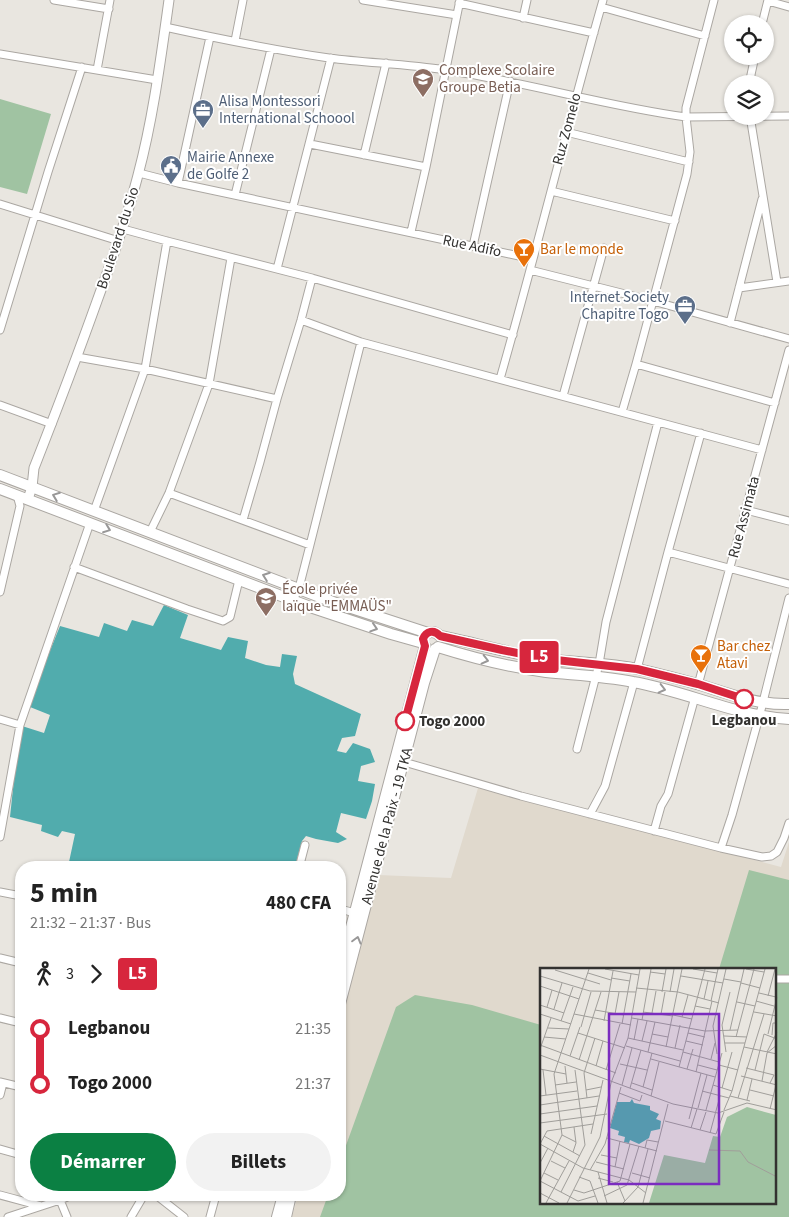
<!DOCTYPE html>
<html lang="fr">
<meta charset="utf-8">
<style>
:root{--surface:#fff;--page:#f2f2f2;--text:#222;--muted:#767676;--accent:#0b8043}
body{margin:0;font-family:"Source Sans 3",sans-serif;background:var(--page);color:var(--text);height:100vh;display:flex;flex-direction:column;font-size:19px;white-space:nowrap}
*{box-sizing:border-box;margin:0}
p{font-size:16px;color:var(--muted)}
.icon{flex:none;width:28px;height:28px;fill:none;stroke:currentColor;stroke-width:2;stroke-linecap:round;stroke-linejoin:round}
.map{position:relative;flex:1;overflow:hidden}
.sheet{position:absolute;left:15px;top:861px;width:331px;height:340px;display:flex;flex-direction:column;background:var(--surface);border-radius:20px;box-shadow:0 1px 4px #0004}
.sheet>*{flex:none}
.badge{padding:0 10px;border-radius:4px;font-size:18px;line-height:32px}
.fabs{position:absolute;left:724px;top:15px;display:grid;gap:10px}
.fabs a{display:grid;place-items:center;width:50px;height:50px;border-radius:50%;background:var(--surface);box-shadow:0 1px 4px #0004;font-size:25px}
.map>.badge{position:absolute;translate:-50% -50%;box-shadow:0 0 0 2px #fff}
.legs{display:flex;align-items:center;gap:8px;height:55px;padding:0 15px;font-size:16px}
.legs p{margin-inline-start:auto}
.overview{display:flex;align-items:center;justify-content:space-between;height:85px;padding:0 15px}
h1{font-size:28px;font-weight:700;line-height:38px}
.button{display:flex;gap:10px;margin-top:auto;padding:10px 15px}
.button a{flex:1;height:58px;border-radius:30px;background:var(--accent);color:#fff;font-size:20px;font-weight:700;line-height:58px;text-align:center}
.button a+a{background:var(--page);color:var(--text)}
ul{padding:0 15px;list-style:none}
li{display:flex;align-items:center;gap:18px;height:55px;font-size:19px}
li i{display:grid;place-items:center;width:8px;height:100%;margin:0 6px;background:currentColor}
li i::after{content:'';width:12px;height:12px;margin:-6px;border:4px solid;border-radius:50%;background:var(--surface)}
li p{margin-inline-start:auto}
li:first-child i{background:linear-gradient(#0000 50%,currentColor 0)}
li:last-child i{background:linear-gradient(currentColor 50%,#0000 0)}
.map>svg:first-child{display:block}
</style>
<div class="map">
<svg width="789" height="1217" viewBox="0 0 789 1217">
<rect width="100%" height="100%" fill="#e9e6e0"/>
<!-- built -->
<path fill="#e0d9cd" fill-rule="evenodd" d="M478,788l303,79 8,-25v375h-497l6,-22h42v-175l38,-145 73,3zM542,970h233v233h-233z"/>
<!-- green -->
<path fill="#a0c3a2" d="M0,99l51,15 -24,80 -27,-7z
M749,870l40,10v337h-469l8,-22h12v-33l56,-155 19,-12 57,10 69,20 1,178h233v-233l-56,-1z"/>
<!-- water -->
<path fill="#51acad" d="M164,605l24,10 -8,23 41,12 7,-13 20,4 -3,17 21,7 14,2 2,-13 15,2 -4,18 2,10 66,30 -6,22 -13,2 -5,13 9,2 7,-10 17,6 5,13 -14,4 -3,15 17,3 -3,17 -6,18 -25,-6 -5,19 11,7 -9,4 -22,-4 -10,-3 -4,5 -7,26h-211l-15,-5 6,-28 -13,-3 -4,6 -17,-6 1,-6 -32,-8 4,-38 8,-53 22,7 6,-18 -20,-8 17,-49 13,-32 39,11 5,-14 23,8 5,-11 21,6z"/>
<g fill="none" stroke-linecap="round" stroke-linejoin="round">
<!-- minor casing -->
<g stroke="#aba7a2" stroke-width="9">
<path id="minor" d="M54,0l55,9
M363,0l94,15
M768,1l21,6
M459,3l135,30
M601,7l104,29
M523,18l4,-18
M762,24l6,-24
M165,27c55,12 109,23 164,31 38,5 78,6 116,12 81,12 160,36 241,47l103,-1
M235,41l8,-41
M0,54l157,26
M97,70l13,-70
M749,84l6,-28
M750,116l27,166
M566,132l123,30
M310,144l116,23
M364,155l22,-92
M139,173l39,10 355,76
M178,183l32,-146
M551,191l124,30
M235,195l36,-146
M0,204l119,37
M123,229l44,12 145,37 201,57
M411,232l15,-65 34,-167
M473,246l37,-165
M277,269l54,-211
M530,270l123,31 136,38
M739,288l50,-7
M301,320l60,22 401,108
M730,323l32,-124
M0,330l48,-158 34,-105
M77,357l68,12 132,30
M636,364l139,39
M500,379c36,-126 67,-253 103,-379
M563,396l41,-148
M0,405l52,19
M622,412l14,-48 51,-190 3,-22 -4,-35v-9l28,-108
M169,493l141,52
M746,510l43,11
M94,511l51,-142 22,-128
M243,520l17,-58 17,-63 24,-79 11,-42
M150,532l19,-39 40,-109 22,-126
M668,552l121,32
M74,567l113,42 36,12 7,-4 9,-37
M0,592l20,-86 -3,-11
M293,600l6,-12 11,-43 51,-203
M637,669l31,-117 33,-119
M698,685l91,-335
M0,719l20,6
M577,749l22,-85 7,-42 52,-200
M404,762l117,34 200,52 41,9 9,-1 6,-4 7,-14 5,-15
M590,814l15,-28 29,-104
M654,831l7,-25 7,-12 27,-97
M0,837l20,-112 70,-202
M721,848l11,-33 29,-105 28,-112
M299,868l6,-23
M0,892l21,4
M340,909l15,4
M0,958l21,5
M775,979h14
M0,1018l21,5
M0,1082l21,5
M0,1095l3,-12
M0,1149l21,6
M0,1195l41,11
M156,1195l28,22
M60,1200l7,17
M8,1217l52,-17 12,-5
M131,1217l13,-22
M210,1217l6,-22"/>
</g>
<!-- tertiary casing -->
<g stroke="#aba7a2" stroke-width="11">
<path id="tertiary" d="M28,499l4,-12 2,-19c22,-56 43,-111 63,-167 15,-41 30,-83 41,-126 15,-56 23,-118 31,-175"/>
</g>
<!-- secondary casing -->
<g stroke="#aba7a2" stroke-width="12">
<path id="secondary" d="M0,475l333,127 95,31c4,-2 8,-1 12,3 36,7 71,18 107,23 30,4 61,4 91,10 22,5 45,11 66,17 28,9 55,19 85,18
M0,489l313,119 78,26 32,9
M438,647c35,11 71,20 108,25 29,3 58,4 87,10 53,9 102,34 156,37
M340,969l85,-323
M340,1004l84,-321 11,-34
M277,1217l6,-22
M286,1217l5,-22"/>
</g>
<!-- minor -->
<use href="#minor" stroke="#fff" stroke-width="7"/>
<!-- tertiary -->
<use href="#tertiary" stroke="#fff" stroke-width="9"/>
<!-- secondary -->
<use href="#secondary" stroke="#fff" stroke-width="10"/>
</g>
<!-- one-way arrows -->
<defs><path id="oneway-chevron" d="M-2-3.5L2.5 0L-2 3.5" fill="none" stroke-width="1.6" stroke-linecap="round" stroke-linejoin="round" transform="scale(1.25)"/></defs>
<g stroke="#999898">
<use href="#oneway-chevron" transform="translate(56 496) rotate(-159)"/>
<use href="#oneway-chevron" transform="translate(107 529) rotate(21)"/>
<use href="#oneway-chevron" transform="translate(266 576) rotate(-160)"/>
<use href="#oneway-chevron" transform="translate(374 628) rotate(18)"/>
<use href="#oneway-chevron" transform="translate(485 660) rotate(14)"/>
<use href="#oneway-chevron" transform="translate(662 689) rotate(14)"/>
<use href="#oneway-chevron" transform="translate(357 940) rotate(-75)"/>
</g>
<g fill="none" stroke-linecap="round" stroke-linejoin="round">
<!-- line-1 casing -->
<g stroke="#fff" stroke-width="11">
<path id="line-1" d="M405,721l20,-75 -2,-7c3,-8 11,-10 17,-3l62,14 45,9 90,10 61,15 46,15"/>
</g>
<!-- line-1 -->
<use href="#line-1" stroke="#d7263d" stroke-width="8"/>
</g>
<!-- icons -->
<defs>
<g id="school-pin" transform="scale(1.125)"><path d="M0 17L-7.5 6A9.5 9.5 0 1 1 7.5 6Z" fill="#8d6e63" stroke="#fff"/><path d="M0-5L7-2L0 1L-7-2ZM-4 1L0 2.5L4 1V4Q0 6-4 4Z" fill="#fff"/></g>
<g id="office-pin" transform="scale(1.125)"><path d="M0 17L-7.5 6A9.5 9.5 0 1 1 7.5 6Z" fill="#5c6f8a" stroke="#fff"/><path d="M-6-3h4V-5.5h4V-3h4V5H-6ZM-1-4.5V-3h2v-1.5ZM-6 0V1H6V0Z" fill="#fff"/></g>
<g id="civic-pin" transform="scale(1.125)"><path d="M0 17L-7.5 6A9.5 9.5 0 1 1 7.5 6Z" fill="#5c6f8a" stroke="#fff"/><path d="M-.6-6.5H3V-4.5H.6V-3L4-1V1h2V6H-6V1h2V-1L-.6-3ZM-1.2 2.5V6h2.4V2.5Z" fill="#fff"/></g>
<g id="bar-pin" transform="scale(1.125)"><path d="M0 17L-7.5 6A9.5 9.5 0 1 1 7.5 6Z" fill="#e8710a" stroke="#fff"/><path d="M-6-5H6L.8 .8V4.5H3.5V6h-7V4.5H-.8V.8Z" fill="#fff"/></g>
</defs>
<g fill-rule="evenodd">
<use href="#school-pin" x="423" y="79"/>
<use href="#office-pin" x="203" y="110"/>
<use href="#civic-pin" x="171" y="166"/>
<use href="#bar-pin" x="524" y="249"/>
<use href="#office-pin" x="685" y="306"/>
<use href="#school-pin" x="266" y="598"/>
<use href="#bar-pin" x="701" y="655"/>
</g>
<!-- markers -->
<g fill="#fff" stroke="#d7263d" stroke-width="2.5">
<circle cx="744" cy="699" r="9"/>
<circle cx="405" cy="721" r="9"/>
</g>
<g text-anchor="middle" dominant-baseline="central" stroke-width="4" stroke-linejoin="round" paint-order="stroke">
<!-- education labels -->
<g font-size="15" fill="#785e54" stroke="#fff" text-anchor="start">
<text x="439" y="70">Complexe Scolaire<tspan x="439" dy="17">Groupe Betia</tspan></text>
<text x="282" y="589">École privée<tspan x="282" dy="17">laïque "EMMAÜS"</tspan></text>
</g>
<!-- service labels -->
<g font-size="15" fill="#4e5e75" stroke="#fff" text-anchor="start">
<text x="219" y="101">Alisa Montessori<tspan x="219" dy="17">International Schoool</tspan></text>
<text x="187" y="157">Mairie Annexe<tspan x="187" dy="17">de Golfe 2</tspan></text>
<text x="669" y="297" text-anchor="end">Internet Society<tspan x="669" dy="17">Chapitre Togo</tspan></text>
</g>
<!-- street labels -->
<g font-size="15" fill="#333230" stroke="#fff">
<text transform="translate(567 129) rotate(-75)">Ruz Zomelo</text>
<text transform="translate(118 238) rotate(-72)">Boulevard du Sio</text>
<text transform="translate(472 246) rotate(12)">Rue Adifo</text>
<text transform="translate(744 517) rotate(-75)">Rue Assimata</text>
<text transform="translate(387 826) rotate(-75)">Avenue de la Paix - 19 TKA</text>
</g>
<!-- food labels -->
<g font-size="15" fill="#c56008" stroke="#fff" text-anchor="start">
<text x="540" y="249">Bar le monde</text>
<text x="717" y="646">Bar chez<tspan x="717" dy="17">Atavi</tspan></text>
</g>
<!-- stop labels -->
<g font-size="15" font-weight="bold" fill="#333230" stroke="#fff">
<text x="744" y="720">Legbanou</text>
<text x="419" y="721" text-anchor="start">Togo 2000</text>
</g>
</g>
<!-- overview -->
<g transform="translate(540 968)">
<rect width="236" height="236" fill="#e9e6e0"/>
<path d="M207,139l29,8v88h-127l15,-48 41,8 8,-27 7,1 7,-20z" fill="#a0c3a2"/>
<path d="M92,131l2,4 16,3v4l9,4 -3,5 5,2 -1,8 -9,2 -2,7 -10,6 -9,-4 -1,3 -5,-1 1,-5 -7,-2 1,-4 -9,-3 7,-26h13z" fill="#51acad"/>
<path fill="none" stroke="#a09e9a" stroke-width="1" d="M49,1l-35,105 8,61 -22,46 38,20 17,-5M65,1l34,6M153,1l24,4M206,1l18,3M15,2l45,14M110,4l15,2M48,5l23,7M0,8l50,15 46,1M141,8l42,7M71,10l19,3M184,11l17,3M201,15l19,5M0,18l39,13M96,20l42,4 41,11M122,24l4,-23M130,24l4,-23M219,25l17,4M228,28l7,-27M164,31l4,-18M171,33l7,-32M216,33l18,5M197,34l18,4M0,37l24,8M155,38l15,3M7,39l5,-17M14,41l8,-26M55,42l29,5M103,44l30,4M214,44l23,4M112,45l4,-22M0,46l31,10M34,46l57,11M75,46l4,-22M121,46l4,-22M133,47l19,4M142,49l6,-22M92,50l73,13 33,-1M102,52l9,-51M21,53l12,-34M64,53l9,-50M82,56l9,-50M41,59l10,-35M8,60l21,1M190,62l14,-61M38,65l47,15M148,65l17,4M112,66l16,3M228,66l9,-37M232,67l1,-12h4M184,68l23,1M4,69l22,2M196,69l18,-68M88,70l55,12M94,72l4,-21M102,73l5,-20M146,73l17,4M185,75h20M0,77l76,28M86,78l54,15M126,79l16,-78M204,79l33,7M135,80l5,-23M0,81l11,-31M108,84l7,-30M143,84l36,10M186,84l-4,-27 8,-33M227,84l10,-20M177,86l-4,-28 13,-57M0,87l133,49 45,9 29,-10 30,7M30,88l10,-29M111,91l64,18M171,91l4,-16M39,92l22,-68M80,96l27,6M158,97l19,5M179,97l19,5M25,98l2,17M56,98l7,-25M139,99l26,-98M206,100l28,7 -4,8M0,101l26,5M147,101l6,-20M3,102l3,25M66,102l14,-46M215,102l9,-36 13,5M156,104l16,-71M201,108l36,9M222,113l5,-28 10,-8M92,115l20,7M15,117l21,-3M82,117l10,-37M173,117l19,6M103,119l9,-34M90,120l11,-38M182,120l10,-36M46,122l15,-3M210,122l24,6M162,123l27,7M79,125l21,8 2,-6M0,128l37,-5M111,128l8,-34M190,128l20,5M47,130l-3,-25 11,-35M198,130l26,-84M207,132l5,-21M0,137l59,-9M158,140l9,-33M230,141l6,-24M166,142l16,-57M184,142l8,-19 33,-122M0,146l57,-8M149,151l12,-46M125,153l51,13 8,-22M0,155l67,-9M151,160l6,-19M160,162l6,-18M170,165l10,-37M51,166l12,-54M22,167l14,7M4,168l36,20M67,170l50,13M0,176l43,24 46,12 17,13M0,176l7,-13 46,-7M105,180l2,-8 11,2M169,182l31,1 8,11 29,15M33,184l3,-9 -2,-16M61,187l16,3M11,193l14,7M56,194l28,7M0,195l8,-15M75,199l5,-26M50,202l15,-26 16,-57M58,204l9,31M4,205l14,7M92,205l18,5M39,209l11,4 8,22M58,210l15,4M77,214l8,19M34,222l10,3 36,-12 10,-37M21,224l24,-47 -10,-75M0,225l19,10M64,228l23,-11 12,-39M6,235l23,-42M27,235l33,-66 11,-54 17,-45 12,-69M83,235l15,-16 10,-38M103,235l25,-99"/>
<path fill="#7b2cbf" fill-opacity="0.15" stroke="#7b2cbf" stroke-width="2.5" d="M69,46h110v170h-110z"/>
<rect width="236" height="236" fill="none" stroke="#333230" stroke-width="2.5"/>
</g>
</svg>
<div class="fabs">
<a><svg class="icon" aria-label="locate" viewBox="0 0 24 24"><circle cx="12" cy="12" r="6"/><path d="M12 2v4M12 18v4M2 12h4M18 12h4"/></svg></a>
<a><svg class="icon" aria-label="layers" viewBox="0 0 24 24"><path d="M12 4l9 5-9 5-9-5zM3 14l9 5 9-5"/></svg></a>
</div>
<b class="badge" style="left:539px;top:657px;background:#d7263d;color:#fff">L5</b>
<section class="sheet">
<div class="overview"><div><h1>5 min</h1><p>21:32 – 21:37 · Bus</p></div><b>480 CFA</b></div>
<div class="legs"><svg class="icon" aria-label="walk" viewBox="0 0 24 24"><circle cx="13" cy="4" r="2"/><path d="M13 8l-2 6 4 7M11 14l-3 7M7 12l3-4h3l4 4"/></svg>3<svg class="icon" aria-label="forward" viewBox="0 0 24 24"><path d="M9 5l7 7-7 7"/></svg><b class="badge" style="background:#d7263d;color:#fff">L5</b></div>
<ul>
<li><i style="color:#d7263d"></i><b>Legbanou</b><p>21:35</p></li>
<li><i style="color:#d7263d"></i><b>Togo 2000</b><p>21:37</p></li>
</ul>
<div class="button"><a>Démarrer</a><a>Billets</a></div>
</section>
</div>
